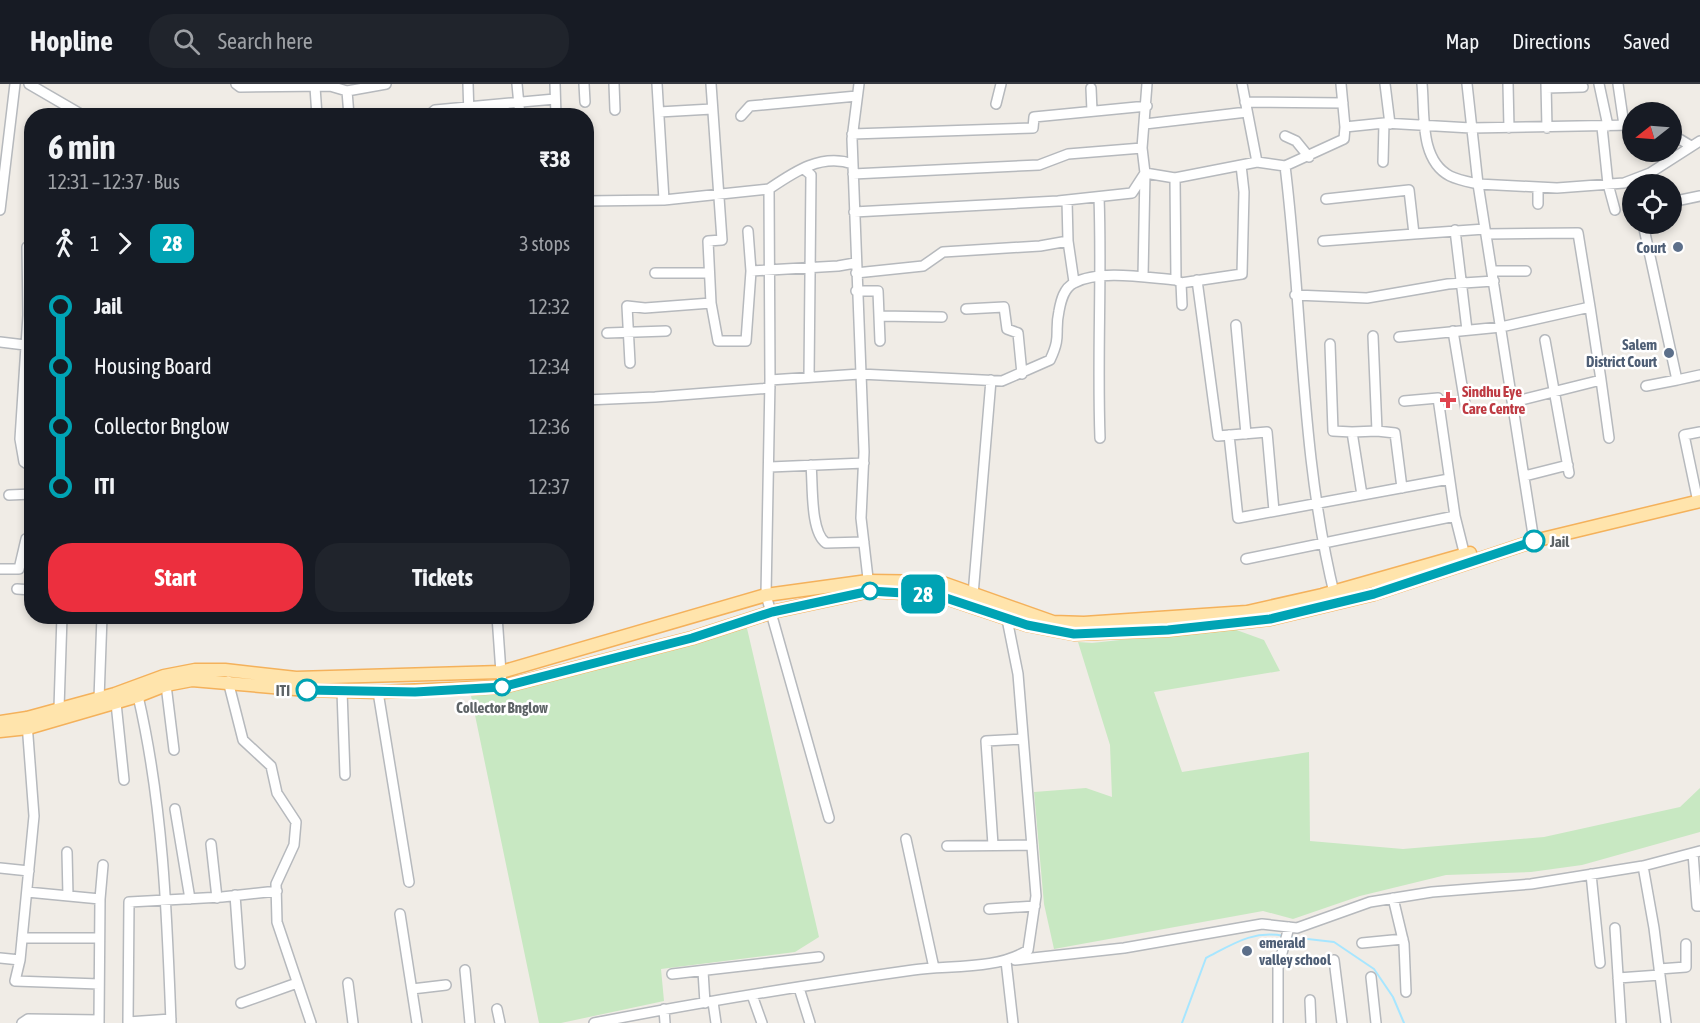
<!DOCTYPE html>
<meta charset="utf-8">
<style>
:root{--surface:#171b24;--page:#20242c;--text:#f1f3f6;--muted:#9ea1a6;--line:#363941;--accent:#ec2f3e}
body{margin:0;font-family:"Asap Condensed",sans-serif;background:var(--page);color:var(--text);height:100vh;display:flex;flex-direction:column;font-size:22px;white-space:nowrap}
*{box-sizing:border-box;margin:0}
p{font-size:20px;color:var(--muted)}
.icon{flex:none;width:33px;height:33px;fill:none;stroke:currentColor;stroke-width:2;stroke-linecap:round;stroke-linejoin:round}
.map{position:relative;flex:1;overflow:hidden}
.sheet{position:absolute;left:24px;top:24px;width:570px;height:516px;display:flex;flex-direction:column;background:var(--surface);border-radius:24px;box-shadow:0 3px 9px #0003}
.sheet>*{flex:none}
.badge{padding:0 12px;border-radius:9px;font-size:21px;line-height:39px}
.needle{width:39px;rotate:253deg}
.fabs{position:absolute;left:1622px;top:18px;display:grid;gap:12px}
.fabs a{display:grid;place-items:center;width:60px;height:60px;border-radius:50%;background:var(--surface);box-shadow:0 3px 9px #0003;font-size:30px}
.map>.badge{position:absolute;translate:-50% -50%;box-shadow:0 0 0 3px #fff}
.legs{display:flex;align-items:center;gap:9px;height:66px;padding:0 24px;font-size:20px}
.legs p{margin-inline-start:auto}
.summary{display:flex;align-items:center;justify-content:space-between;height:102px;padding:0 24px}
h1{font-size:33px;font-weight:700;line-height:45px}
.action{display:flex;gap:12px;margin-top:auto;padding:12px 24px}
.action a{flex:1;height:69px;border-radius:24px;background:var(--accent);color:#fff;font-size:24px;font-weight:700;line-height:69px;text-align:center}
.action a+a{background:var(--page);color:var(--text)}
ul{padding:0 24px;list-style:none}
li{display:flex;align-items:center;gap:21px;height:60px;font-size:22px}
li i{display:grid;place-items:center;width:9px;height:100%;margin:0 8px;background:currentColor}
li i::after{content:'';width:15px;height:15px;margin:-8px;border:4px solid;border-radius:50%;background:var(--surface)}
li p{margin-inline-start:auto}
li:first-child i{background:linear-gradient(#0000 50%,currentColor 0)}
li:last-child i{background:linear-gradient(currentColor 50%,#0000 0)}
header{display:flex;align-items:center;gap:36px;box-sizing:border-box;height:84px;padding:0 30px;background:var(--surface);border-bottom:2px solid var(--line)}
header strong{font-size:28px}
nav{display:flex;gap:33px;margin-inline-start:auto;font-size:21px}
.search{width:420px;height:54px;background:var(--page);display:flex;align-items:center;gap:15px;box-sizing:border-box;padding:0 21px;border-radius:24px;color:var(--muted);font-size:22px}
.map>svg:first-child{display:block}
</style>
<header>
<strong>Hopline</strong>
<div class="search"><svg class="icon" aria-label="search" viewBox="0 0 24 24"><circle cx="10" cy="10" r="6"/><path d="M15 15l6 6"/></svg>Search here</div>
<nav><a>Map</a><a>Directions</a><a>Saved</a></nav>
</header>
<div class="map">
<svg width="1700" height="939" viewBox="0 0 1700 939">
<rect width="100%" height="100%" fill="#f0ece6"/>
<!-- green -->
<path fill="#c8e8c2" d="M746,540l73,313 -24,15 -134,17 3,32 -103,22h-22l-68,-327 200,-45z
M1231,544l33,12 16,31 -126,21 28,80 127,-20 1,89 93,8 141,-12 136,-30 20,-19v44l-118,33 -51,7 -85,3 -86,21 -67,23 -30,-8 -209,38 -10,-45 -10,-112 52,-4 26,9 -2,-52 -32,-103 14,1z"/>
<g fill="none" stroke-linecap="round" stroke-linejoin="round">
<!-- stream -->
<path stroke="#a7e6ff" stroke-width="2" d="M1290,853l44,5 40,27 19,28 11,26
M1182,939l24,-65c27,-14 47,-28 78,-22"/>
<!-- minor casing -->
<g stroke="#b6b9bd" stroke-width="12">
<path id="minor" d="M29,0l55,32
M236,0l4,3 90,-1 17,5 39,-7
M468,0l1,32
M517,0l3,32
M555,0l1,32
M584,0l1,18
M614,0l1,26
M657,0l7,116
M859,0l-7,55 12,313 -3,66 8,69
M1147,0l-5,64 3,25 30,5
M1242,0l15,78 28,4
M1341,0l4,43 39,-4 87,5 161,-3
M1385,0l5,40
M1422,0c3,29 -3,76 28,92 8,4 19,6 28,8l56,357
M1467,0l11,100 79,4 67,-5 26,-10 50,-32
M1508,0l1,44
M1546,0l1,44
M1599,0l9,42
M1618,0l6,41
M315,3l2,29
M1091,4l1,23
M1546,4l37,-1
M347,7l2,25
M1245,18l98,1
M996,20l5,-20
M659,28l53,-3
M428,32l7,-6 120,-11
M741,32l9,-10 107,-10
M1145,40l102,-12
M1602,43l6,57 7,26
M852,50l181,-6 1,-11 113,-11
M1671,50l20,12
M1285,52l11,5 13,16
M1383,78l1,-39
M804,85l7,6 -2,202
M853,90l186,-9 29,-11 74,-6
M1538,103v17
M769,105c25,-17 52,-36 84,-25
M1099,113c3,80 -2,160 1,241
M1326,115l83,-9 5,44 71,-5
M586,117l78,-1 105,-11 1,191
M1671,118l29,-6
M0,126l15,-126
M854,128l204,-11 74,-8 13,-20 -2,104
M1643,140l34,156 23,-5
M1455,146l12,100
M1068,157l6,41
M1323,157l91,-7
M27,163l1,68 -8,124 4,23 8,5
M751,187l87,-5 17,-3
M1493,187h33
M655,189h54
M856,189l67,-7 20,-14 97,-6 28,-5 -1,-41
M1197,196l21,156 49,-4 7,79
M1181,199l61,-9 2,-82 -3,-27
M856,207h22l2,50
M1295,211l72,3 81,-14 46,-3
M711,219l-3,-62 14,-1 -11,-156
M1182,221l-1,-22 -5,-3 -1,-102 82,-16
M1590,223l11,73
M966,225l38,-2 3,22 11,4 4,41
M879,232l63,1
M1236,241l10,109
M1453,247l13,79
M607,249l59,-2
M1399,253l102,-10 89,-20 -12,-74 -92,1
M1545,256l24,133
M0,258l25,3
M1330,260l3,87 19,1
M630,279l-3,-57 18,2 66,-5 7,38h28l5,-70 -3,-40
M1646,302l31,-6
M586,316l69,-3 115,-9
M1404,317l34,-3 17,118
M1513,318l88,-22 8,58
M1377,347l18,2 7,55
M1229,351l9,83 211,-39
M811,381c2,19 -1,67 15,78l38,-1
M770,383l94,-4
M1525,392l43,-11
M9,411l23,-1
M1362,411l-10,-63 25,-1 -4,-95
M1698,418l-14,-67 16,-3
M1246,475l209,-43 11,44
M0,485h19l7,-30h6
M17,505l15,1
M973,511l18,-215
M1335,513c-35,-142 -32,-287 -50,-431l59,-27 1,-12
M497,532l5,71
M228,597l15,59 28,26 6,27 19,29 -2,23 -18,39 1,38 34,101
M166,601l8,65
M342,607l3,84
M378,608l31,190
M138,612c25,108 29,217 33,327
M99,615l3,-83
M116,619l8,77
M59,624l3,-92
M175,725l15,90
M829,734l-63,-223 4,-215 90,-6 142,7 48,-21c12,-25 4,-27 9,-49 2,-11 5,-23 15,-28 26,-14 74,-5 102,-3
M906,755l28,129
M211,760l6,54
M993,761l-7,-104 37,-2
M947,762l85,-1
M67,768l1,44
M1693,769l4,53h3
M1643,782l11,62 12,95
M0,784l29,3
M1591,790l9,89
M27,808l73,7
M235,811l5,69
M1393,814l11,46 2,48
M989,825l46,-3
M400,830l17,109
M1615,844l6,95
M22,854h77
M1362,859l41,-4
M0,874l20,2 14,-144 -7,-93
M20,876l-5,21 84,3
M1015,876l109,-12 138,-24 35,4 73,-26 62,-10 99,-8 112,-18 57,-15
M1334,876l8,63
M1006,877l7,62
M1659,885l27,-2v-23
M465,886l5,53
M703,887l2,32
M672,890l147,-17
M1371,893l5,46
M1618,894l42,-3
M348,899l5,40
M799,904l11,35
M412,905l34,-4
M752,911l10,28
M1310,916l1,23
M713,918l3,21
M241,919l56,-20
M497,925l3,14
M664,925l1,14
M171,935l-43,3 1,-120 93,-5 55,-6
M22,939l6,-4 71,1
M99,939l1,-124 3,-34
M594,939c106,-21 212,-38 319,-53 37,-5 84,0 115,-20l8,-54 -18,-222 -11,-55
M1278,939v-55l11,-41"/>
</g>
<!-- major casing -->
<g stroke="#f4b15b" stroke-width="15">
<path id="major" d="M0,638l27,-4 88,-24 49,-18 31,-6h30l71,8 205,-6 265,-77 102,-14 72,1 113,40 31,1 163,-11 75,-17 148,-42
M0,647l28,-3 110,-32 28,-11 26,-5 115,10 71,2 124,-5 190,-49 80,-26 98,-21 67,4 90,30 47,9 94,-4 102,-11 104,-25 160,-53 166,-40"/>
</g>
<!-- minor -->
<use href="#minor" stroke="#fff" stroke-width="9"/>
<!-- major -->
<use href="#major" stroke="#ffe4ac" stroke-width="12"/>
</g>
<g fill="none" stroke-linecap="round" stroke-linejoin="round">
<!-- line-1 casing -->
<g stroke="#fff" stroke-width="14">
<path id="line-1" d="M307,606l108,2 87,-5 190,-49 80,-26 98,-21 67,4 90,30 47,9 94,-4 102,-11 104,-25 160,-53"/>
</g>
<!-- line-1 -->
<use href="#line-1" stroke="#00a3b4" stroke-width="9"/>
</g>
<!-- markers -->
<g fill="#5c6f8a" stroke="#fff" stroke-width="2">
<circle cx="1678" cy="163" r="6"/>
<circle cx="1669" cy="269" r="6"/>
<circle cx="1247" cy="867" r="6"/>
</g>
<path fill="#e0444e" stroke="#fff" stroke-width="2" d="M1445 307h6v6h6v6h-6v6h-6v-6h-6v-6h6z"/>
<g fill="#fff" stroke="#00a3b4" stroke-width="3">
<circle cx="1534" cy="457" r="10"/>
<circle cx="870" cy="507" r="8"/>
<circle cx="502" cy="603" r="8"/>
<circle cx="307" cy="606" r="10"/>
</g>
<g text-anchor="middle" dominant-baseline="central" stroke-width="5" stroke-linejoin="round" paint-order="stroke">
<!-- service labels -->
<g font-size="15" font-weight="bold" fill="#4e5e75" stroke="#fff" text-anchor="end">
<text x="1666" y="163">Court</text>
<text x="1657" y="260">Salem<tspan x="1657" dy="17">District Court</tspan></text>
<text x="1259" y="858" text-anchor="start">emerald<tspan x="1259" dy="17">valley school</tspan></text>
</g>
<!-- health labels -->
<g font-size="15" font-weight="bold" fill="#be3a42" stroke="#fff" text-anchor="start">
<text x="1462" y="307">Sindhu Eye<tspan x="1462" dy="17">Care Centre</tspan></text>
</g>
<!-- stop labels -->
<g font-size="15" font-weight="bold" fill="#5d6366" stroke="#fff" text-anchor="start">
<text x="1550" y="457">Jail</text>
<text x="290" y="606" text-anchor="end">ITI</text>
<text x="502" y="623" text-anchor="middle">Collector Bnglow</text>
</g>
</g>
</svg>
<div class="fabs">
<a><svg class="needle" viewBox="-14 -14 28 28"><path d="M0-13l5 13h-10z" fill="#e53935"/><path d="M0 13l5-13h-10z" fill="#9ea1a6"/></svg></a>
<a><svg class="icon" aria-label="locate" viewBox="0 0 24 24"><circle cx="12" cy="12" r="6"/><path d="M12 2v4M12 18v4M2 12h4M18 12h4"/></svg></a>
</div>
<b class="badge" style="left:923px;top:510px;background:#00a3b4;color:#fff">28</b>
<section class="sheet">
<div class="summary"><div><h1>6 min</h1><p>12:31 – 12:37 · Bus</p></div><b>₹38</b></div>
<div class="legs"><svg class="icon" aria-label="walk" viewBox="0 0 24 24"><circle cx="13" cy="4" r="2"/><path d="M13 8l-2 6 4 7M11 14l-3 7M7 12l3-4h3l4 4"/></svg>1<svg class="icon" aria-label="forward" viewBox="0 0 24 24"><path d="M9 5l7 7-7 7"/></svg><b class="badge" style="background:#00a3b4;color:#fff">28</b><p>3 stops</p></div>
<ul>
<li><i style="color:#00a3b4"></i><b>Jail</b><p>12:32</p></li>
<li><i style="color:#00a3b4"></i><span>Housing Board</span><p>12:34</p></li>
<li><i style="color:#00a3b4"></i><span>Collector Bnglow</span><p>12:36</p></li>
<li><i style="color:#00a3b4"></i><b>ITI</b><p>12:37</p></li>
</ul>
<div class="action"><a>Start</a><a>Tickets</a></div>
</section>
</div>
